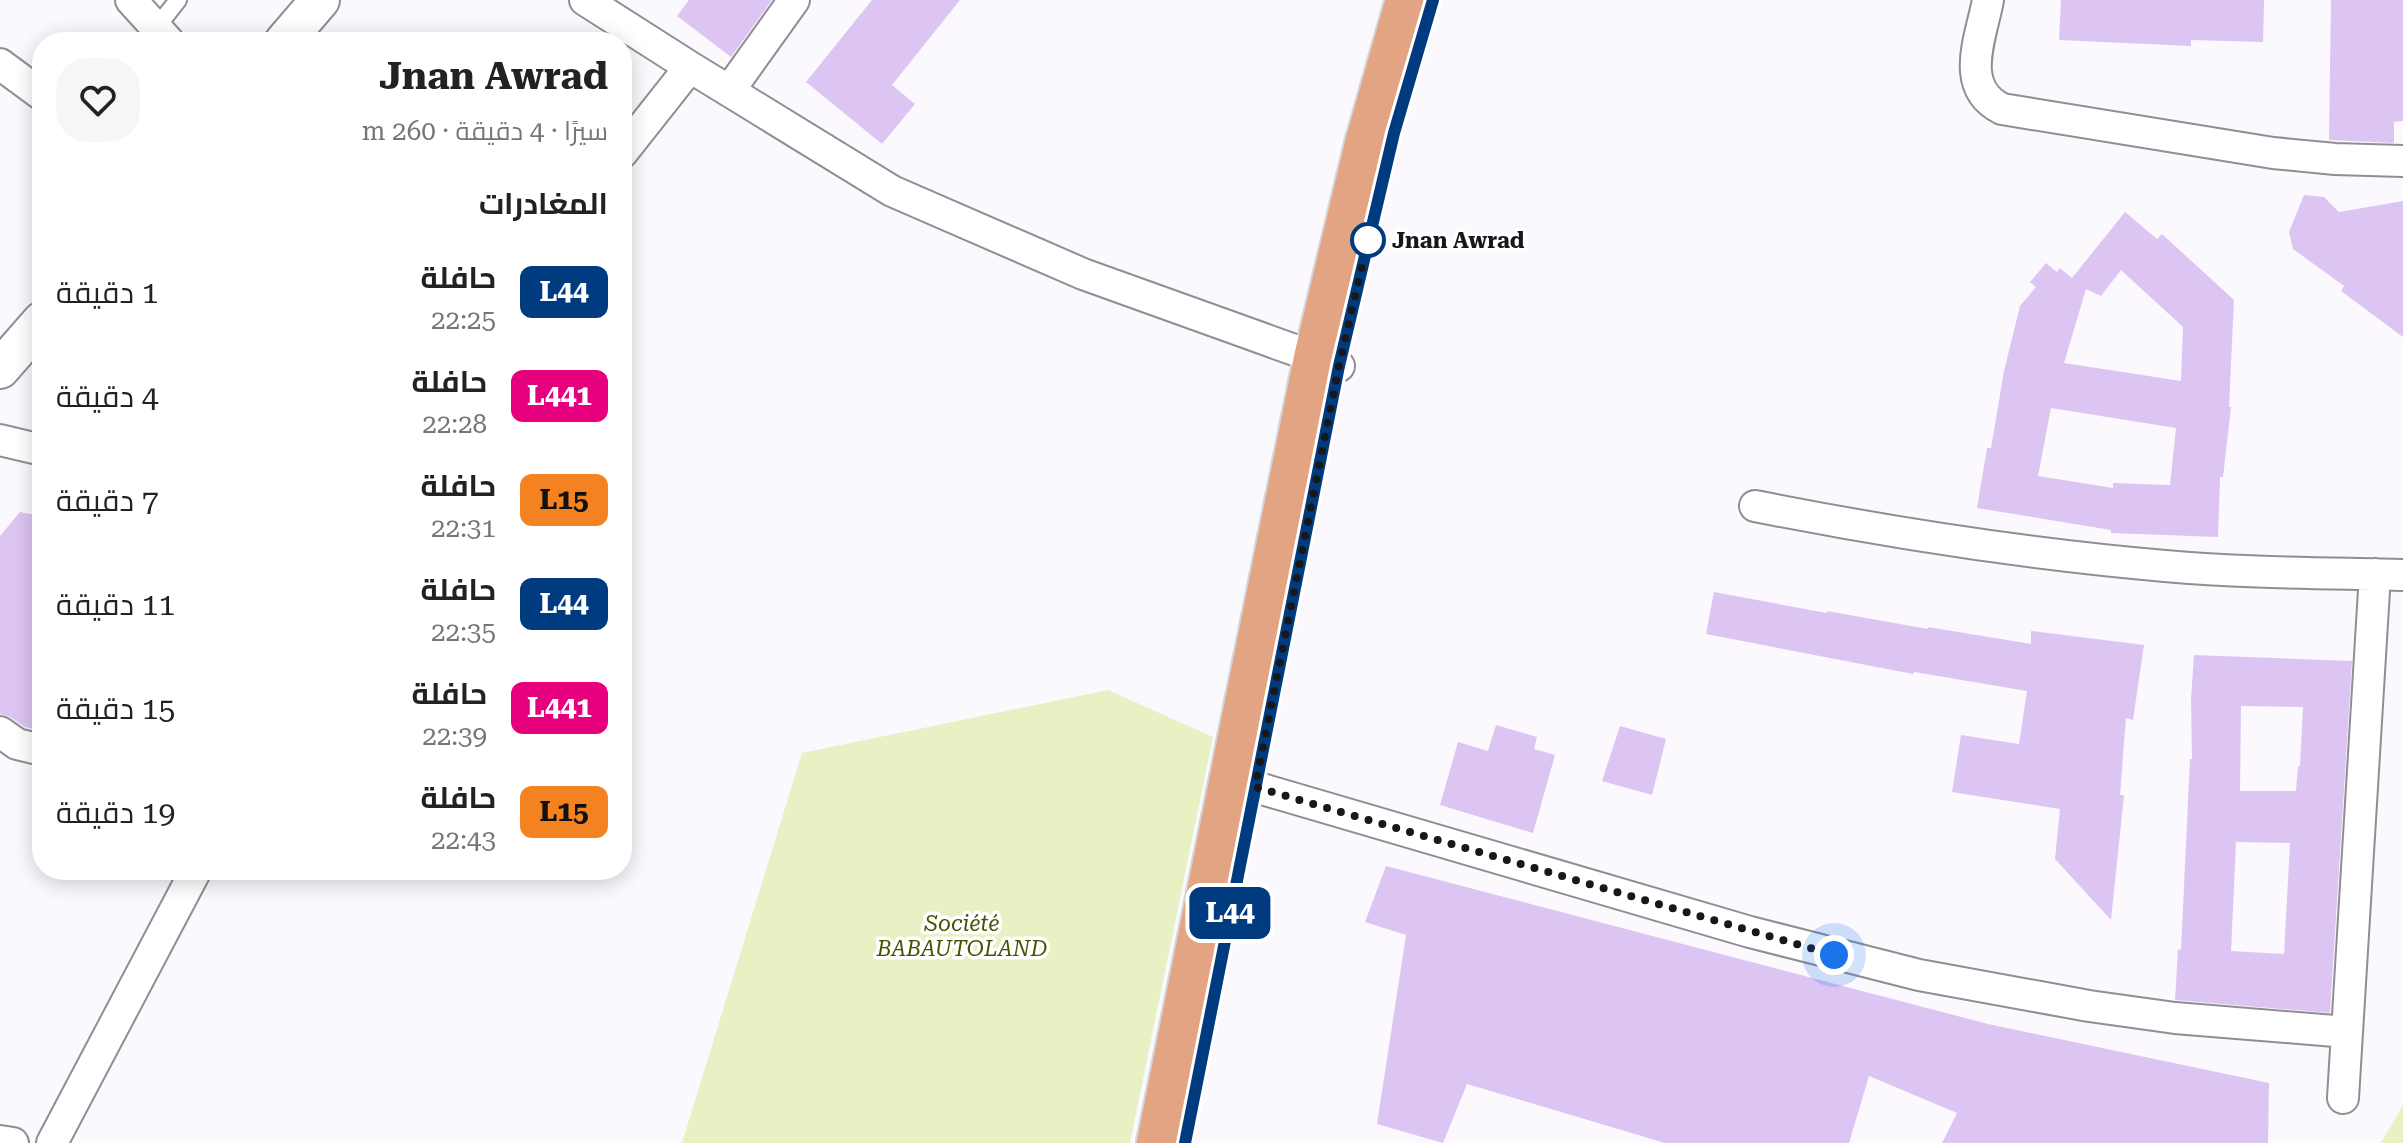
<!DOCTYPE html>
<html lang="ar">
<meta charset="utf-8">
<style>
:root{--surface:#fff;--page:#f6f6f6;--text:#222;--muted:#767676}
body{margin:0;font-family:"Roboto Serif",Cairo,serif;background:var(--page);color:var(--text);direction:rtl;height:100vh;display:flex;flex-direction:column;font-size:30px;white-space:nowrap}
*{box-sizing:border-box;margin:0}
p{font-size:26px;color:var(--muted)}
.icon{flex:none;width:44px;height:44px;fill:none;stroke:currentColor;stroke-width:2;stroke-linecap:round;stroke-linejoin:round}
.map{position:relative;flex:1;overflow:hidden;direction:ltr}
.sheet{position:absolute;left:32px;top:32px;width:600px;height:848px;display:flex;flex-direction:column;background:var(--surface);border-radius:32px;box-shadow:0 4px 20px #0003;direction:rtl}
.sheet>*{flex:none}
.badge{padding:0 16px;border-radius:12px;font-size:28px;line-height:52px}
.you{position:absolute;width:40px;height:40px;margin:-20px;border:6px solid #fff;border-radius:50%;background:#1a73e8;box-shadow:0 0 0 12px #1a73e833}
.map>.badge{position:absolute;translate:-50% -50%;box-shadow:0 0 0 4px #fff}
h2{padding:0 24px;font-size:30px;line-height:72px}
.round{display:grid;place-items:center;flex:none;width:84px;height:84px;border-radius:32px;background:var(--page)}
.summary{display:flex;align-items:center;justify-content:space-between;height:136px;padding:0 24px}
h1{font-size:38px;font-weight:700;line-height:60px}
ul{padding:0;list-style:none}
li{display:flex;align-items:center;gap:24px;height:104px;padding:0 24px}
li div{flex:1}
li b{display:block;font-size:30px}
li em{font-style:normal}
li .badge{min-width:88px;font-weight:700;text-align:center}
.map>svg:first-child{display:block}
</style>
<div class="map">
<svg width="2403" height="1143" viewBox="0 0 2403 1143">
<rect width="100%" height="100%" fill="#fbf8fe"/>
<!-- green -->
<path fill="#e7f1c4" d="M1108,690l105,47 -83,406h-448l120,-390z
M2403,1105v38h-22z"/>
<!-- building -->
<path fill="#ddc5f3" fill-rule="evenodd" d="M689,0h83l-41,57 -54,-41z
M872,0h88l-68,85 23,19 -33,40 -76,-62z
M2061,0h203l-1,42 -72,-2v6l-132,-6z
M2331,0h72v121l-9,1v21l-65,-3z
M2304,195l20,2 15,15 64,-11v136l-62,-46 3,-5 -51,-37 -4,-17z
M2125,212l32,27 5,-5 72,66 -5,107h2l-8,70h-3l-2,60 -107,-4v-3l-134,-22 10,-60h4l13,-77 16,-65 16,-19 -6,-5 16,-19 11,9 3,-4 12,10zM2121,270l62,57 -2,54 -117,-18 22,-74 15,7zM2051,408l125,20 -6,57 -57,-2v5l-75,-12z
M20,512l22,4v215l-17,-4 -15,-10 -10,-3v-178z
M1714,592l113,21v-2l101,18v-2l103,17v-13l113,14 -11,75 -7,-2 -6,77h4l-13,125 -56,-61 5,-50 -108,-17 9,-57 58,9 8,-53 -113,-19 -1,2 -207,-40z
M2194,655l158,6 -22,352 -155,-13 3,-51 3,1 9,-191h2l-1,-60zM2241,706l62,1 -3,59h-2l-2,25h-56zM2236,842l54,1 -6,111 -53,-3z
M1496,725l41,12 -3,12 21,6 -22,78 -93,-28 18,-63 30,9z
M1620,726l46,13 -14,56 -50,-14z
M1386,866l602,158 281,59 -1,60h-326l15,-30 -88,-37 -20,67h-184l-198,-59 -24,59 -66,-19 29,-189 -41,-13z"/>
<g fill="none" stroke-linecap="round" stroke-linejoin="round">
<!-- service casing -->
<g stroke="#908e93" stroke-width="20">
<path id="service" d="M156,28l22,-28"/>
</g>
<!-- minor casing -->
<g stroke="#908e93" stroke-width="34">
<path id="minor" d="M131,0l38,42
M585,0l105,67 202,124 191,83 256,92
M1988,0c-7,38 -30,87 14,109l271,44 62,6 68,2
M0,64l42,31
M729,91l65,-91
M622,153l68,-86
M0,440l42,10
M1755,506c136,27 272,48 410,60 79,7 159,7 238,9
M0,732l17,12 25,6
M1255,787l495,145 169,43 170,31 86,12 172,14
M2343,1098l32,-524
M0,1141l13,2
M52,1143l144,-273"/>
</g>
<!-- tertiary casing -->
<g stroke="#908e93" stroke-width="42">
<path id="tertiary" d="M284,42l36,-42
M0,369l42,-48"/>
</g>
<!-- primary casing -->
<g stroke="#d5d5d6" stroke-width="48">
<path id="primary" d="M1159,1143l157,-785 51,-214 41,-144"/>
</g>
<!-- service -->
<use href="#service" stroke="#fff" stroke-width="16"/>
<!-- minor -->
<use href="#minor" stroke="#fff" stroke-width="30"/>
<!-- tertiary -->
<use href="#tertiary" stroke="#fff" stroke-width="38"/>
<!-- primary -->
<use href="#primary" stroke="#e2a482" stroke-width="44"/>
</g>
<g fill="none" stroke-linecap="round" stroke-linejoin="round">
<!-- line casing -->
<g stroke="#fff" stroke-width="18">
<path id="line" d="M1185,1143l154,-777 55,-233 39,-133"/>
</g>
<!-- line -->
<use href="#line" stroke="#003b80" stroke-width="12"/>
<!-- walk -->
<path stroke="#181719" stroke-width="8" stroke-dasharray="0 14.4" d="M1368,240l-29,126 -84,421 579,168"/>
</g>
<!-- markers -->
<circle fill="#fff" stroke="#003b80" stroke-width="4" cx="1368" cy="240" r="16"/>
<g text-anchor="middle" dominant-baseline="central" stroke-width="7" stroke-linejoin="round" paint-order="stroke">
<!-- stop labels -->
<g font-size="22" font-weight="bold" fill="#181719" stroke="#fff" text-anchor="start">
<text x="1392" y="240">Jnan Awrad</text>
</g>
<!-- park labels -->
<g font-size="22" font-style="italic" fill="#485200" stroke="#fff">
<text x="962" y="923">Société<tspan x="962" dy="25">BABAUTOLAND</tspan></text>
</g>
</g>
</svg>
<div class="you" style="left:1834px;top:955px"></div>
<b class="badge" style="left:1230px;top:913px;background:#003b80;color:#fff">L44</b>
<section class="sheet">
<div class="summary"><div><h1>Jnan Awrad</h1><p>سيرًا · 4 دقيقة · 260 m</p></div><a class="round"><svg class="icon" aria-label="heart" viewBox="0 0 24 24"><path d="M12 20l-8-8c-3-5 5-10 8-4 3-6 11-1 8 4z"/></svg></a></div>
<h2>المغادرات</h2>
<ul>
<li><span class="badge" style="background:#003b80;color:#fff">L44</span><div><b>حافلة</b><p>22:25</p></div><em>1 دقيقة</em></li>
<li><span class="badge" style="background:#e6007e;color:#fff">L441</span><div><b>حافلة</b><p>22:28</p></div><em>4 دقيقة</em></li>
<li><span class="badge" style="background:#f58220;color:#111">L15</span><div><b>حافلة</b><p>22:31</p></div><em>7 دقيقة</em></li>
<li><span class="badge" style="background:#003b80;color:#fff">L44</span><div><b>حافلة</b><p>22:35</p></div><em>11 دقيقة</em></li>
<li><span class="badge" style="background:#e6007e;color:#fff">L441</span><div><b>حافلة</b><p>22:39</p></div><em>15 دقيقة</em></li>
<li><span class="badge" style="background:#f58220;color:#111">L15</span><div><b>حافلة</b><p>22:43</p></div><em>19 دقيقة</em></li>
</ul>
</section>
</div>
